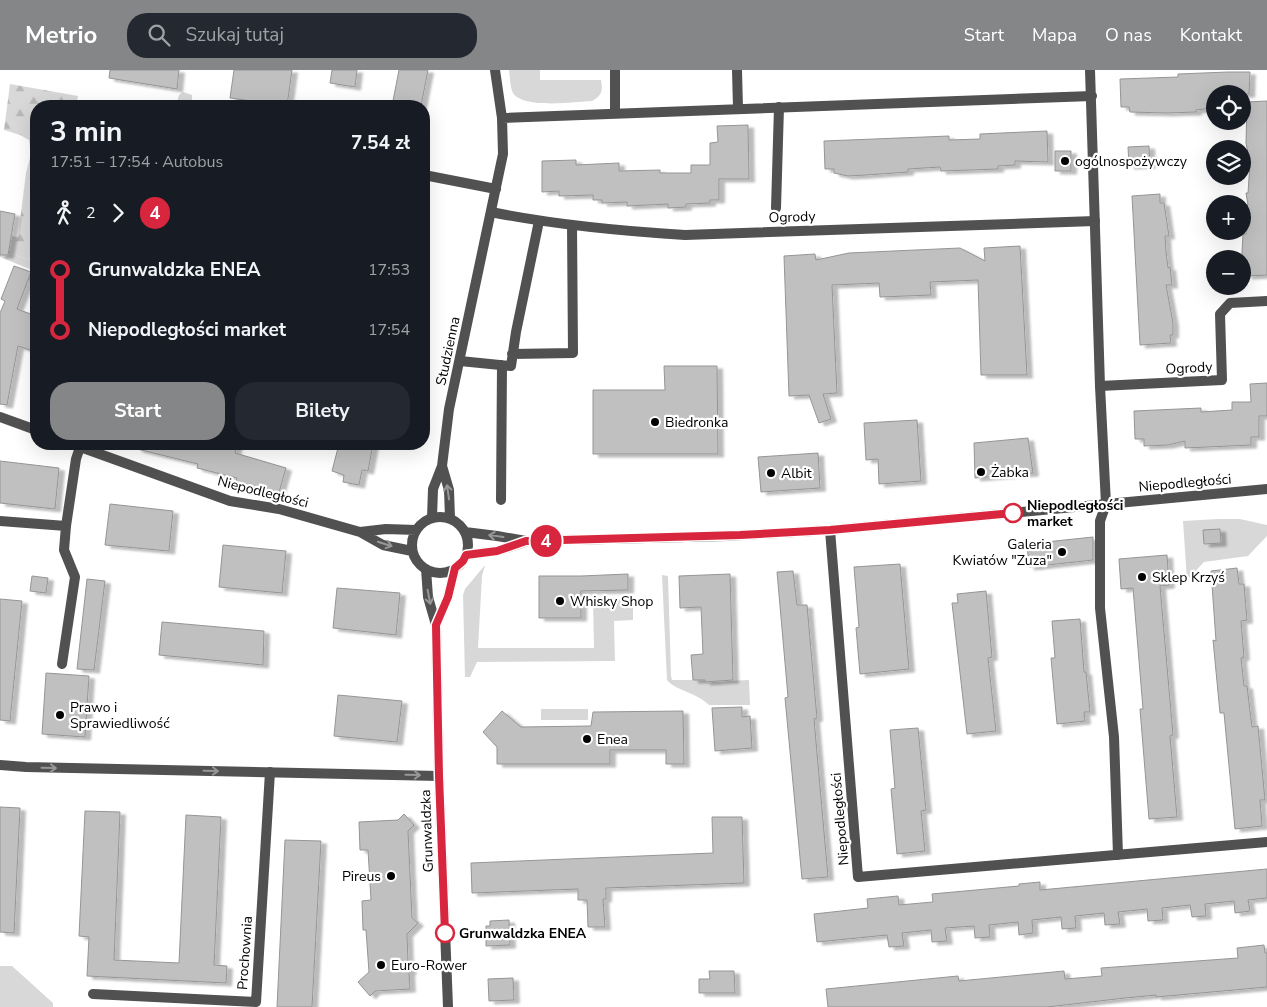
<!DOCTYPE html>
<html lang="pl">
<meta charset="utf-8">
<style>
:root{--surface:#171b24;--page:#242831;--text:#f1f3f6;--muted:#9ea1a6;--accent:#858687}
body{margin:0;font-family:"Nunito Sans",sans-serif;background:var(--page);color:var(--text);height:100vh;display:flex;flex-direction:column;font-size:19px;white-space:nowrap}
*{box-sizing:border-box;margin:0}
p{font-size:16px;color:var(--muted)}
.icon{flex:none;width:28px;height:28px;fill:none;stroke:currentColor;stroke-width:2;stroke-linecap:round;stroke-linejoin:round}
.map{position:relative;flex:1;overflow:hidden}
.sheet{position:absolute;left:30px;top:30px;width:400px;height:350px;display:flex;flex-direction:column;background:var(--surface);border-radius:20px;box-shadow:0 5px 20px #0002}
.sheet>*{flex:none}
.badge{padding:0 10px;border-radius:16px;font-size:18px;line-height:32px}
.fabs{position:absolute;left:1206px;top:15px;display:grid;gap:10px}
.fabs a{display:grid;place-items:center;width:45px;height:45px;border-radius:50%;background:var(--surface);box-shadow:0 5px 20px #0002;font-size:25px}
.map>.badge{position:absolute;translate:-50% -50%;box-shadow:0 0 0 2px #fff}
.legs{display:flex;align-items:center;gap:8px;height:55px;padding:0 20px;font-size:16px}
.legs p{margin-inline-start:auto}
.overview{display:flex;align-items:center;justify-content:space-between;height:85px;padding:0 20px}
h1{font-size:28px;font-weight:700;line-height:38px}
.primary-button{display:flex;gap:10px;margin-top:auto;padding:10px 20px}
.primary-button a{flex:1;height:58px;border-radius:20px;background:var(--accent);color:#fff;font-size:20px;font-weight:700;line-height:58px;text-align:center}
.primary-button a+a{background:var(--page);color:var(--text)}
ul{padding:0 20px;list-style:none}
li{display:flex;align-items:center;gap:18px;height:60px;font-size:19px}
li i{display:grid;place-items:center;width:8px;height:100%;margin:0 6px;background:currentColor}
li i::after{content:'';width:12px;height:12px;margin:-6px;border:4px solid;border-radius:50%;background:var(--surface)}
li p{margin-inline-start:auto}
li:first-child i{background:linear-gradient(#0000 50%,currentColor 0)}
li:last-child i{background:linear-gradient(currentColor 50%,#0000 0)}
header{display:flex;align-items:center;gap:30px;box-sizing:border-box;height:70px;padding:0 25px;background:var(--accent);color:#fff}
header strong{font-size:24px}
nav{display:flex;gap:28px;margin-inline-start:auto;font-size:18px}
.search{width:350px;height:45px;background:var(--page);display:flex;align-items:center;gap:12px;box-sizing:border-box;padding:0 18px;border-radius:20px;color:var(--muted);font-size:19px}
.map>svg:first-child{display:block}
</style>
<header>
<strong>Metrio</strong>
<div class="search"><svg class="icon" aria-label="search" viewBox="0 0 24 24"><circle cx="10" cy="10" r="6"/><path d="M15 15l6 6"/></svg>Szukaj tutaj</div>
<nav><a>Start</a><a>Mapa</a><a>O nas</a><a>Kontakt</a></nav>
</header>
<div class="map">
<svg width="1267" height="937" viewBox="0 0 1267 937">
<defs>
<pattern id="forest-firs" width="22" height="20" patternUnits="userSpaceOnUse" patternTransform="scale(1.25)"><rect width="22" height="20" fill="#d8d8d8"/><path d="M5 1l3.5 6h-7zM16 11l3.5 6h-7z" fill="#b8b8b8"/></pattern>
<filter id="shadow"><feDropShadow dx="5.5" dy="3" stdDeviation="1" flood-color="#0004"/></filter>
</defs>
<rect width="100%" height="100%" fill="#fff"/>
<!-- green -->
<path fill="#d8d8d8" d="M509,0h31v10h61c2,11 1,15 -9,21 -18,1 -69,8 -79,-8 -3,-6 -3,-16 -4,-23z
M0,180l36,12v21l-8,-3 4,-10 -32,-13z
M1218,449h22l27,6v11l-19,20 -44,6 -17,18 -4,-59z
M485,495l-3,11 -4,72h116l-1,-48 40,-1v21l-19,1 1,40 -138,1 -7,15h-5l-2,-82 2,-6z
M662,505l6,1 3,100 1,4h33v2l44,-2 1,25h-41c-13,-13 -33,-14 -42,-25z
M541,639h47v11h-47z
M0,896h12l41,37v4h-53z"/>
<!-- forest -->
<path fill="url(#forest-firs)" d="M10,14l68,12 -2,10h-40v156l-36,-12v-15l18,2 8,-64 5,-19 -2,-14 -9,-5 -16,-5z
M183,22l9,3v5l4,6h-20l3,-11z"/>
<!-- building -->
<path fill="#c0c0c0" stroke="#959595" filter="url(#shadow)" d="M110,0h69l-2,19 -68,-11z
M234,0h58l-5,36 -57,-8z
M332,0h25l-2,17 -25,-4z
M399,0h29l-7,36h-29z
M1228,2h22l-1,22h-34v10h-3v4l-16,2v2l-29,1 -37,-1 -1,-5h-8l-1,-28 58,-2v-3z
M1267,31v174l-20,1 -1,-9 -4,1v-16l1,-18h3v-29h2l-2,-12h2l2,-30 -4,-20 1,-41z
M748,55l1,54h-30v21h-9v3l-24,1v3l-18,1v-4l-41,2v-4l-25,1v-3h-9v-5l-34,1v-5l-17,1v-31l34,-1v5l43,-2v8l41,-1v3h31v-8h19v-22l8,-1 -1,-16z
M1047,61l1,31 -33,-1v4l-17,1v3l-57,2 -1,-4 -32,2v3l-42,3 -18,1 -14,-3v-4h-9l-1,-28 125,-5v4l31,-1v-5z
M1149,76l1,19 -21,1 -1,-19z
M1055,81h16v20h-16z
M1160,124v9h4l5,33h-4l1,16 2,16 2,-1 2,18h-6l7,38v12h-3l1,8 -31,2 -8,-149z
M0,141l15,3 -7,41h-8z
M1020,176l7,129h-46l-3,-95 -48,2 1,13 -51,2 -1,-14 -47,2 5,108 -14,1 8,25 -12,4 -10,-28 -20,1 -5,-140 31,-2 1,6 33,-7 111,-5 25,13 -1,-13z
M14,196l17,6 -14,37 19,7v36l-18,-6 -11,59 -7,-1v-91l5,-12 -4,-2z
M664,296h53l1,88h-125v-64h72z
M1267,313v33h-8v21h-8v8l-66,3v-7l-17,4 -24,1v-7h-9l-1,-28 67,-3v4l31,-2v-8h19l-1,-18z
M917,350l4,61 -42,3 -1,-25 -12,1 -2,-37z
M1028,368l5,35 -58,5 -1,-35z
M138,374h99l-2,9 51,15 -8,28 -43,-12 2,-6 -40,-10 1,-4 -61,-15z
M339,374h34l-5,27 -6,-1 -3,15 -16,-3 1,-7 -12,-4z
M818,383l2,35 -59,4 -3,-35z
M0,391l59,7 -4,41 -55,-6z
M110,434l63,7 -4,40 -64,-6z
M1220,459l1,14 -17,1 -1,-14z
M1093,467v23l-64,7 -2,-23z
M223,475l63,6 -4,42 -63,-6z
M1167,485l2,30 -9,1 13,149 -3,1 7,81 -28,2 -9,-110h3l-10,-121 -12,1 -2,-30z
M900,494l9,105 -49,5 -4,-46 3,-1 -5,-60z
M1237,498l2,16h5l3,36 -6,1 3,36 -3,1 3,28h3l5,41 6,-1 7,74h-5l2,26 -27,3 -11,-116h-4l-7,-73 3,1 -5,-70z
M793,501l4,34h10l10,113 -3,1 14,158 -26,2 -17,-181 3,-1 -11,-125z
M628,504v16l-47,1v27h-42v-42h42z
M730,504l3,106 -28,2v-2h-12l-2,-25 12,-1 -2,-47 -21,1 -1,-32z
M32,506l16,2 -2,15 -16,-2z
M87,509l18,2 -11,89 -17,-1z
M337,518l63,5 -4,42 -63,-7z
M986,521l6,66 -4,1 8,73 -29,3 -15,-131h6l-1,-9z
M0,529l22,2 -12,120 -10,-1z
M1080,549l4,53h2l4,40h-6l1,9 -28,3 -6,-66h4l-3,-37z
M162,552l102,9 -1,34 -104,-10z
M46,603l43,3 -4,61 -43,-3z
M338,625l64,6 -5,41 -63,-6z
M742,637v10l8,-1 2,32 -37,3 -3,-43z
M502,641l19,16 70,-1 2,-14 90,-1 1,53h-18v-14h-56v14h-113v-17l-14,-15z
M918,658l8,82 -5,1 4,40 -28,3 -6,-65 4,-1 -5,-58z
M0,737l20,1 -6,125 -14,-1z
M85,741l35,1 -6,148 65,3 7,-148 35,2 -7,148 13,1 -1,17 -139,-7 2,-39 -10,-1z
M404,744l10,11 -6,6 4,87 6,5 -11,11 1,28 3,8 -2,3 1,16 -35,2 -5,5 -12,-14 11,-10 -3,-42h-3l-1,-29 9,-1 -3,-50h-8l-1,-28 39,-2z
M712,747h30l2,66 -138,5v11h-3l2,28h-17l-1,-27h-9v-11l-106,4 -1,-30 242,-10z
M285,770l36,1 -9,166h-35z
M1267,799v29l-19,2 2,11 -15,2 -1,-12 -29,3 1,12 -14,1 -2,-12 -28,3 1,12 -15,1 -1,-12 -29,3 2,12 -15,1 -1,-12 -29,3 1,12 -14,1 -1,-12 -29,3 1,13 -14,2 -1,-13 -29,3 1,12 -15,1 -1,-12 -29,2 2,13 -15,1 -1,-12 -29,3 2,13 -15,1 -2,-12 -70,7 -3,-28 54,-6 -1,-9 31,-3 1,9 34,-3 -1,-8 87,-8v-2l21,-2v8z
M509,850l1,25 -24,1v-20h4v-5z
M1264,875l1,8h2v34l-111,10v-2l-31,3 -78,9h-219l-2,-18 132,-13 1,5 105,-10 1,8 37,-3 -1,-8 137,-10 -1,-10z
M709,901h25l1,22h-36v-14h11z
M513,908l1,22 -25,1 -1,-22z"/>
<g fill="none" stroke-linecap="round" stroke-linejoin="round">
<!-- service -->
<path stroke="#515151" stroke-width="10" d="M615,0v43
M424,105l72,14
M776,138l3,-101
M491,142c64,13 129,19 194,23l410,-14
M512,284l61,-1 -1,-128
M460,291l51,5 5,-34 23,-111
M1100,316l122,-6 -2,-66 10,-11 37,-2
M501,430l1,-135
M1106,434l-6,17v87l14,129 4,118
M0,451l66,5 10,-67 4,-12
M830,460l28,347 409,-35
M62,594l13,-87 -11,-27 2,-24
M93,924l163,8 14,-230"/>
<!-- minor -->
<path stroke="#515151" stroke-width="10" d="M737,0l1,38
M1090,0l10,316 6,118
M502,48l590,-22
M432,448l1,-29 9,-23
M450,448l-1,-28 -7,-24 7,-57 54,-255 -1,-36 -7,-48"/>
<!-- tertiary -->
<path stroke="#515151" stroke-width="10" d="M0,347l36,13
M72,374l158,57 49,8 81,23 26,-3 30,1
M412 475a28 28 0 1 1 56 0a28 28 0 1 1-56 0Z
M360,462l23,13 29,6
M465,462l32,4 29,5 201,-5 103,-6 437,-41
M466,485l31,-4 28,-9
M426,499l2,28 8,28 3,151 9,231
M436,555l12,-28 7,-29
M0,695l26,2 413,9"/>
</g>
<!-- one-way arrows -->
<defs><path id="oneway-shaft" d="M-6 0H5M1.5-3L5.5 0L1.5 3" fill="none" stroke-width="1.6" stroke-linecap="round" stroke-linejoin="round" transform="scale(1.25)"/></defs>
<g stroke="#979797">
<use href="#oneway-shaft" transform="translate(448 422) rotate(-98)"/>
<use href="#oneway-shaft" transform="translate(496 466) rotate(-172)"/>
<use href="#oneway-shaft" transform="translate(385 474) rotate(18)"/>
<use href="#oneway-shaft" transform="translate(429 527) rotate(79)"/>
<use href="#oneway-shaft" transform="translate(49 698) rotate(1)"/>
<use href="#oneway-shaft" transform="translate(211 701) rotate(1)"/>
<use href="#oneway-shaft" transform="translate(413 705) rotate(1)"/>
</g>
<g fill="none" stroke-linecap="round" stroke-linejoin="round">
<!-- line-1 casing -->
<g stroke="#fff" stroke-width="11">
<path id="line-1" d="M445,863l-6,-157 -3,-151 12,-28 7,-29 8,-7 3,-6 31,-4 29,-10 214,-6 90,-5 183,-17"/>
</g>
<!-- line-1 -->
<use href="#line-1" stroke="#d7263d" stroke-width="8"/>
</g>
<!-- markers -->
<g fill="#000" stroke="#fff" stroke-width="2">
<circle cx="1065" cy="91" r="5"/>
<circle cx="655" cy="352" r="5"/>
<circle cx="981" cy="402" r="5"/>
<circle cx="771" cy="403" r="5"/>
<circle cx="1062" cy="482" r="5"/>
<circle cx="1142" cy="507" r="5"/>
<circle cx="560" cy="531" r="5"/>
<circle cx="60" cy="645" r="5"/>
<circle cx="587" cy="669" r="5"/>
<circle cx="391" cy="806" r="5"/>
<circle cx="381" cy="895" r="5"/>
</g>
<g fill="#fff" stroke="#d7263d" stroke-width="2.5">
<circle cx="1013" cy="443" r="9"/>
<circle cx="445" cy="863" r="9"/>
</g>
<g text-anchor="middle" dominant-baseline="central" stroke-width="4.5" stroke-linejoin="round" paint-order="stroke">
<!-- poi labels -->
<g font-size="14" fill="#000" stroke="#fff" text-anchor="start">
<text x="1075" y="91">ogólnospożywczy</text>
<text x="665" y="352">Biedronka</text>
<text x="991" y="402">Żabka</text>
<text x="781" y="403">Albit</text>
<text x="1052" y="474" text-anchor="end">Galeria<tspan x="1052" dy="16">Kwiatów "Zuza"</tspan></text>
<text x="1152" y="507">Sklep Krzyś</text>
<text x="570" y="531">Whisky Shop</text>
<text x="70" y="637">Prawo i<tspan x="70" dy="16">Sprawiedliwość</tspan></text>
<text x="597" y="669">Enea</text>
<text x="381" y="806" text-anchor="end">Pireus</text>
<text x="391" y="895">Euro-Rower</text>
</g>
<!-- street labels -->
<g font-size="14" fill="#000" stroke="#fff">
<text transform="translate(792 147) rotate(-2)">Ogrody</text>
<text transform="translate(448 281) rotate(-78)">Studzienna</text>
<text transform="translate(1189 298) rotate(-3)">Ogrody</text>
<text transform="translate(1185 413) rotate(-5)">Niepodległości</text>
<text transform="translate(263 422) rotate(14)">Niepodległości</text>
<text transform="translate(840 749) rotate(-95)">Niepodległości</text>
<text transform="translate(427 761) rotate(-92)">Grunwaldzka</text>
<text transform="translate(245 883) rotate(-86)">Prochownia</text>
</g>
<!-- stop labels -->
<g font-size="14" font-weight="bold" fill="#000" stroke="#fff" text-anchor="start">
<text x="1027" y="435">Niepodległości<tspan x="1027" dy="16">market</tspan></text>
<text x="459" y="863">Grunwaldzka ENEA</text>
</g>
</g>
</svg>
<div class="fabs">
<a><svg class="icon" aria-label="locate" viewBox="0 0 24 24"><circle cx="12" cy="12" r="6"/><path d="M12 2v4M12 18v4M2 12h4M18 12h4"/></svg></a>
<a><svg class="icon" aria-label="layers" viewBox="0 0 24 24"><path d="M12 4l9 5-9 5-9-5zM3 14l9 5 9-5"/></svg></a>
<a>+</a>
<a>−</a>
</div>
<b class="badge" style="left:546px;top:471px;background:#d7263d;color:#fff">4</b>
<section class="sheet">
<div class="overview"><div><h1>3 min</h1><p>17:51 – 17:54 · Autobus</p></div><b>7.54 zł</b></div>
<div class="legs"><svg class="icon" aria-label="walk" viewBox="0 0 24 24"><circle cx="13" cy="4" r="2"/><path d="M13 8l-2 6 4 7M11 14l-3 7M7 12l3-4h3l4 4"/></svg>2<svg class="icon" aria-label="forward" viewBox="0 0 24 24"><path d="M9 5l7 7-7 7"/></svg><b class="badge" style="background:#d7263d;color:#fff">4</b></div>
<ul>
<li><i style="color:#d7263d"></i><b>Grunwaldzka ENEA</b><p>17:53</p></li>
<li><i style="color:#d7263d"></i><b>Niepodległości market</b><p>17:54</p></li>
</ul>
<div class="primary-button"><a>Start</a><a>Bilety</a></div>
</section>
</div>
